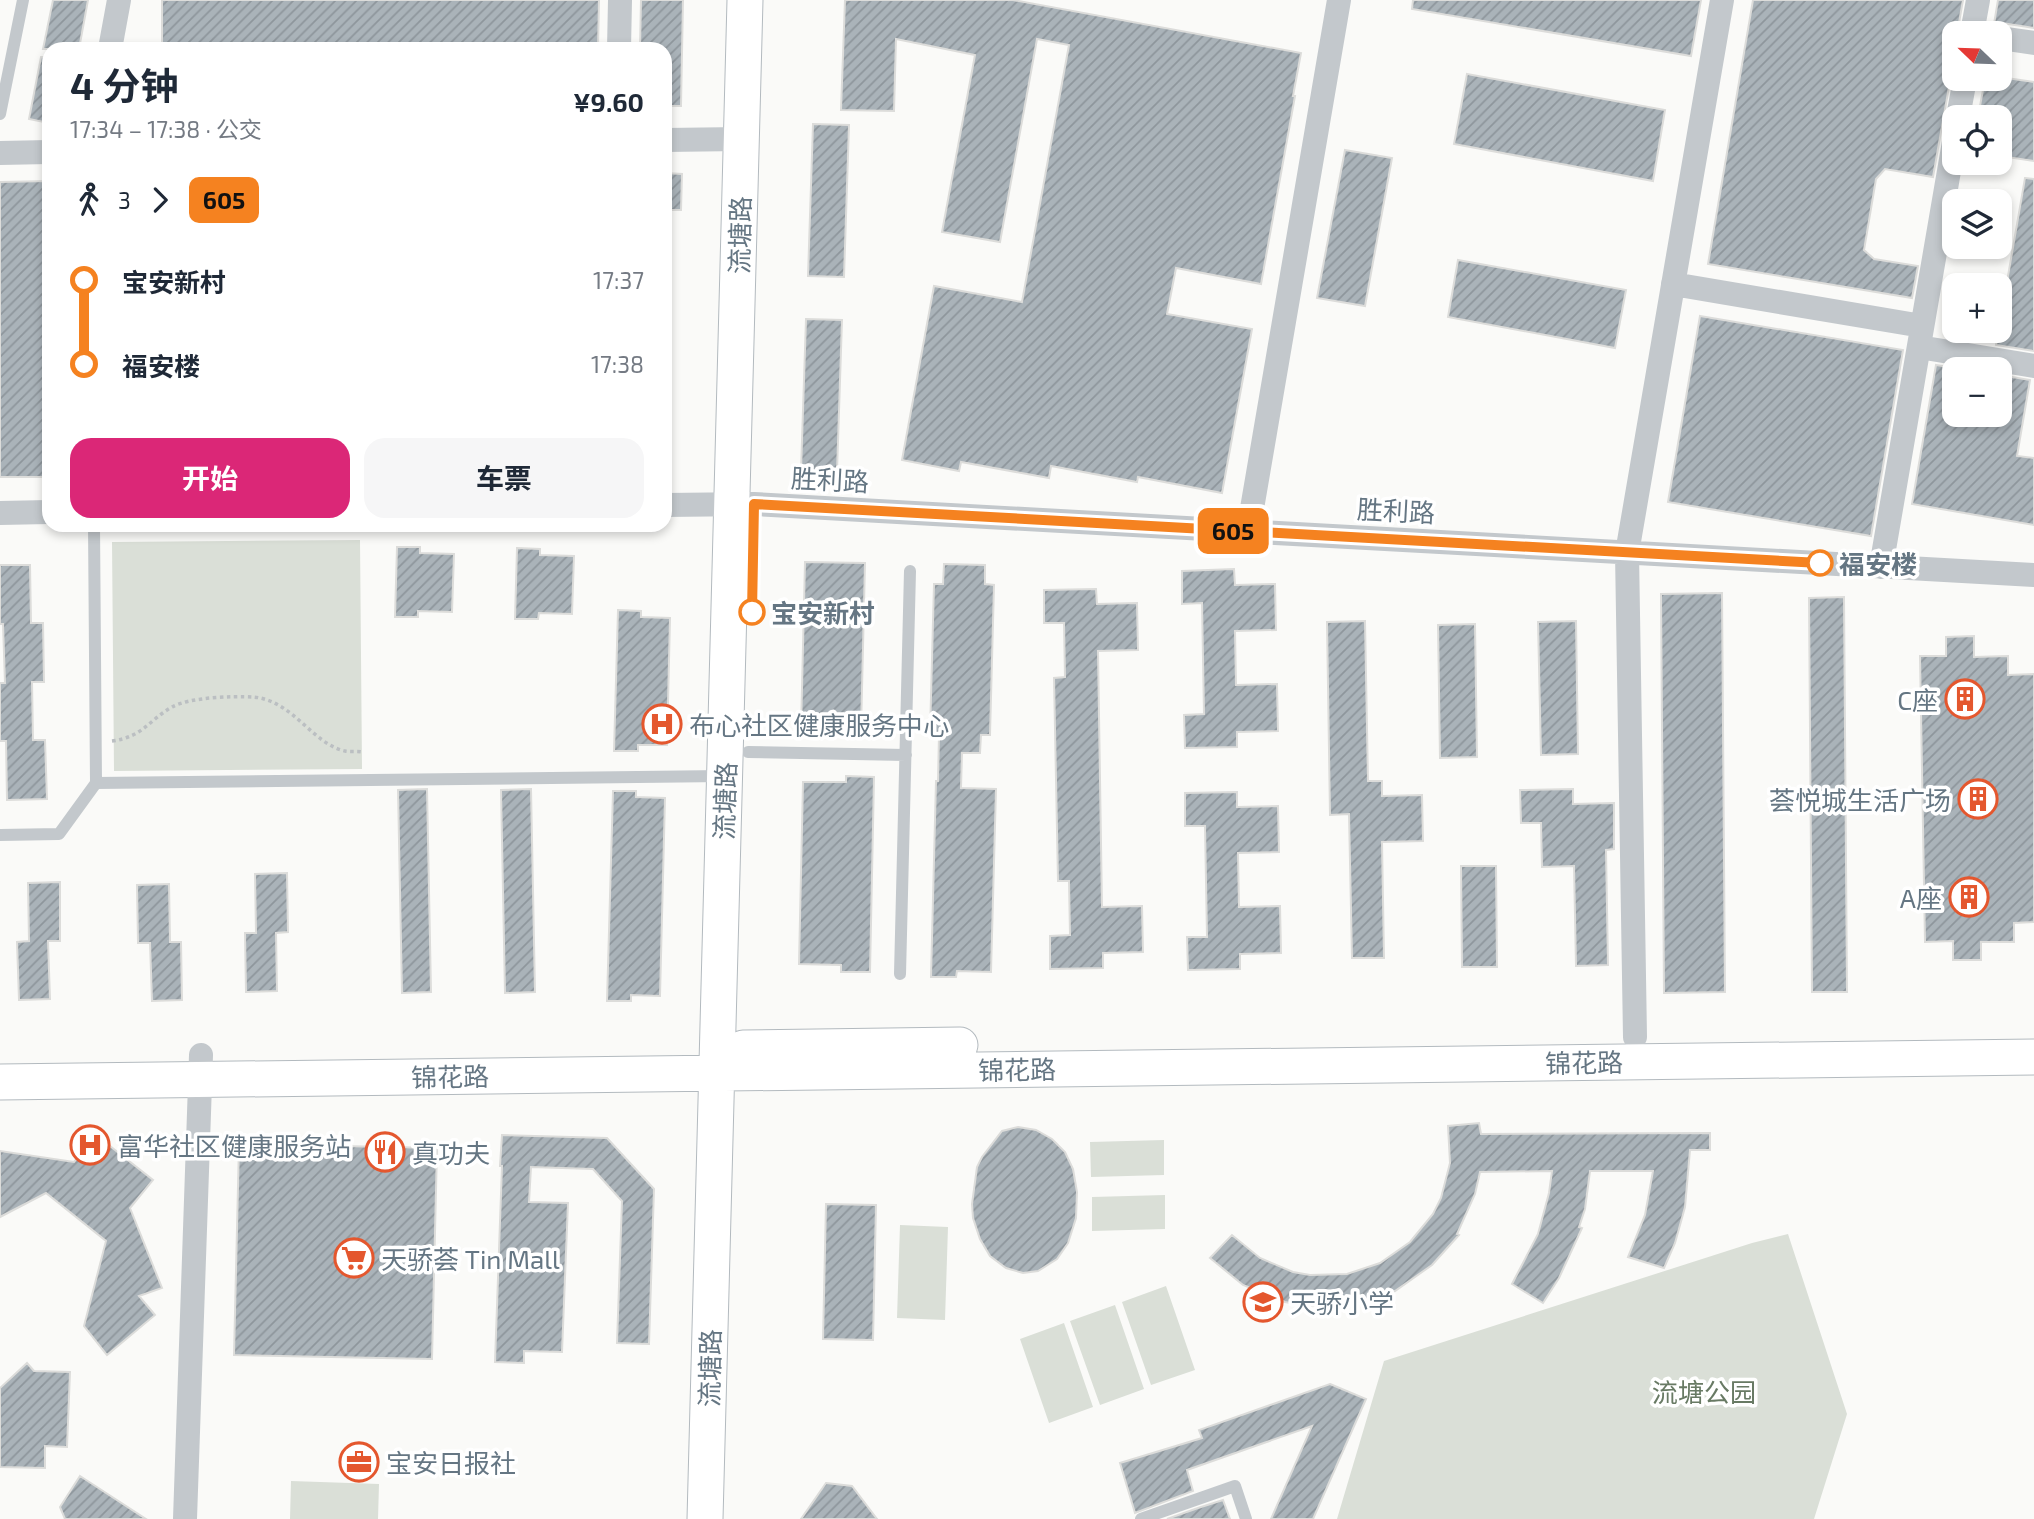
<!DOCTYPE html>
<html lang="zh">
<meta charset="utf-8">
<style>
:root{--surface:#fff;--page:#f6f6f7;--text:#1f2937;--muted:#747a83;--accent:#db2777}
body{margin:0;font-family:"Exo 2","Noto Sans SC",sans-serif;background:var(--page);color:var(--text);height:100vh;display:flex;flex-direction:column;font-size:26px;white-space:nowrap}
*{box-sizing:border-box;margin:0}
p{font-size:23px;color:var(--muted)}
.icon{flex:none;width:38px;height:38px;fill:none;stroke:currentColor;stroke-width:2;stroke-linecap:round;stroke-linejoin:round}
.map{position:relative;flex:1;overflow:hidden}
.details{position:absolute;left:42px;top:42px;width:630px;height:490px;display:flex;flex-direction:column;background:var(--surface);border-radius:21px;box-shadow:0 4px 10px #0003}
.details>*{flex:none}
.badge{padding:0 14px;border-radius:10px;font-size:24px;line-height:46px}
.needle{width:46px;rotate:293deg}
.controls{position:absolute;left:1942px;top:21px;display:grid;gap:14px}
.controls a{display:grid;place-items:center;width:70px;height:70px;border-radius:14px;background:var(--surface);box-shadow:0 4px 10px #0003;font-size:35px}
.map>.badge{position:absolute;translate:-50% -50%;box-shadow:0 0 0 4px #fff}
.legs{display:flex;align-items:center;gap:10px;height:77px;padding:0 28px;font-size:23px}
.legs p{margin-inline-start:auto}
.headline{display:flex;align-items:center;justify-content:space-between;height:119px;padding:0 28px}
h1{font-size:38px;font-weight:700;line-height:52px}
.button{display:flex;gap:14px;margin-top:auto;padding:14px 28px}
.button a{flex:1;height:80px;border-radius:21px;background:var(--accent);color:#fff;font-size:28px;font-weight:700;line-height:80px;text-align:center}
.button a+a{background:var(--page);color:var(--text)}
ul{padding:0 28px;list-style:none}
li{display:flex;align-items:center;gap:24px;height:84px;font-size:26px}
li i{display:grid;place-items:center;width:10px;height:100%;margin:0 9px;background:currentColor}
li i::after{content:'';width:18px;height:18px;margin:-9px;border:5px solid;border-radius:50%;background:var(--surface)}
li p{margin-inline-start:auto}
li:first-child i{background:linear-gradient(#0000 50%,currentColor 0)}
li:last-child i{background:linear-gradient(currentColor 50%,#0000 0)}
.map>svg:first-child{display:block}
</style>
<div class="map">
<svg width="2034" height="1519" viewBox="0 0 2034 1519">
<defs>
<pattern id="building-hatch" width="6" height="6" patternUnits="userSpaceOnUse" patternTransform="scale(1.75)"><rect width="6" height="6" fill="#aab3b9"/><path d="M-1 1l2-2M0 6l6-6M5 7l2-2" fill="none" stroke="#8e969c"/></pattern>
</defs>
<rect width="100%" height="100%" fill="#fafaf8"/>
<!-- park -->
<path fill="#dadfd7" d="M360,540l2,229 -248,2 -2,-229z
M1164,1140v35l-73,2 -1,-35z
M1165,1195v34l-73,2v-34z
M900,1225l48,2 -3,93 -48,-2z
M1788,1234l59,180 -33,105h-477l47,-158 368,-118z
M1166,1286l29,84 -44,15 -29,-83z
M1115,1305l29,84 -44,16 -30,-84z
M1064,1323l29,84 -44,16 -29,-84z
M291,1481l88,3 -1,35h-88z"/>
<!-- building -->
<path fill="url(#building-hatch)" stroke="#dcdcda" stroke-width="2" d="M53,0h35l-9,49h-36z
M162,0h437l-1,49h-436z
M641,0h42l-2,106h-16v-57h-25z
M845,0h168l288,53 -8,43h2l-34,188 -85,-16 -9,46 85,15 -30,164 -84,-16 -1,5 -86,-16 -2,12 -88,-16 -2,9 -57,-11 32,-174 88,16 47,-257 -32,-6 -37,203 -58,-10 33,-177 -79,-16 -2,72 -53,-1z
M1413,0h288l-10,56 -279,-47z
M1753,0h210l-4,23 -4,-1v31l-22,124 -48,-8 -9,10 -12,71 10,9 44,7 -6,32 -204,-34z
M1998,0h36v28l-32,-5 -8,1z
M41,57l8,1v65l-20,-4z
M1467,74l198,36 -12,71 -199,-37z
M2000,77l34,5v79l-34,-5v-46l-20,-4 5,-27h15z
M813,124l36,1 -5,152 -36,-1z
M1345,150l47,8 -27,148 -48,-8z
M665,173l17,1 -1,36h-16z
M2025,178l9,1v172l-38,-6z
M49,181v296h-49v-295z
M1458,260l168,30 -11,58 -167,-31z
M1700,316l203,34 -32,186 -203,-34z
M806,319l36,1 -5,152 -36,-1z
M1936,365l19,3v47h45v-40l30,5 -13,76 17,2v67l-122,-21z
M397,547h23v6l34,1 -2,58 -34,-1v6h-23z
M517,548l23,1v6l34,1 -2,58 -33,-1 -1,6h-23z
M805,562l60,1 -4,168 -60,-1z
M944,564l41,1v19l9,1 -4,150h-9l-1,18h-18l-1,35 35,1 -5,183 -34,-1 -1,6h-25l5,-196h2l1,-47h-9l4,-150h9z
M0,565h30l1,58h12l1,59h-12l1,58h12l2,59 -40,1 -1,-59h-6v-58h5l-2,-59h-3z
M1234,569l1,16 40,-1 1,46 -41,1 1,54 41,-1 1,47 -41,1v15l-52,1 -1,-33 20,-1 -2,-111 -20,1v-33z
M1096,589l1,15 40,-1 1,47 -40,1 4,256 40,-1 1,46 -40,1v15l-53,1v-33l20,-1 -1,-54h-11l-4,-203 11,-1 -1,-54h-20v-33z
M1722,593l3,399 -61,1 -3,-399z
M1844,597l3,395h-35l-3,-394z
M618,610l23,1v6l29,1 -3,127h-29v6h-24z
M1365,621l3,160h14v15l40,-1 1,46 -41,1 2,116h-32l-3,-144 -19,1 -3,-193z
M1576,621l2,133 -37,1 -3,-133z
M1475,624l2,133 -37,1 -2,-133z
M1974,636v21l34,-1v19l26,-1v248l-20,1v19h-33v18h-28v-19l-28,1 -5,-286h26v-19z
M846,776l28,1 -4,195h-29v-7l-42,-1 4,-182h43z
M427,789l4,203 -29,1 -4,-203z
M531,789l4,203 -30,1 -4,-203z
M1573,789v15l41,-1v46l-8,1 2,115 -32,1 -2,-100 -32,1 -1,-44h-20l-1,-33z
M613,791h23v6l29,1 -5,198 -29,-1v6h-24z
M1237,792v15l41,-1 1,46 -41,1 1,54 41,-1 1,47 -41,1v15l-52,1 -1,-33h20l-2,-111h-20v-33z
M1461,866h35l1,101h-35z
M287,873l1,59 -12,1 1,58 -31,1 -1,-59h11l-1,-59z
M60,882v59h-12l2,58 -31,1 -2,-58 12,-1 -1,-58z
M169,884l1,58h11l1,58 -30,1 -2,-58h-12l-1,-58z
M1479,1123l2,11 229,-1v17h-20l-5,57 -10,36 -11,25 -36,-11 17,-42 8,-44h-63l-5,38 -6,18 3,1 -23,50 -16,25 -31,-19 26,-50 11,-41 3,-22 -72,1 -5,22 -18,40 2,1 -27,30 -37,26 -43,14 -45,1 -22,-4 -42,-17 -33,-27 22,-23 28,23 33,14 17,3 37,-1 33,-11 30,-21 23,-28 8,-16 9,-35 -2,-37z
M1018,1127l18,3 16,9 13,13 8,17 4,23 -1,26 -8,25 -11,16 -19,12 -15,2 -17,-5 -16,-12 -10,-17 -7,-21 -1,-14 5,-37 5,-10 20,-26z
M96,1135l57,45 -23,28 32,80 -23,8 16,19 -48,40 -23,-29 22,-85 -60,-48 -46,24v-66l74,11z
M502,1135l105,3 47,51 -5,155 -32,-1 5,-142 -29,-32 -62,-2 -2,35 39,1 -6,149 -38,-1v12l-29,-1 7,-196h-2z
M239,1144l198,4 -5,211 -198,-4z
M826,1204l50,1 -3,135 -50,-1z
M27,1363l7,8 36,1 -3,75 -22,-1v22l-45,-1v-79z
M1330,1384l36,15 -53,120h-42l41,-93 -125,44 6,21 -58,22 -15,-50 82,-25 -3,-8z
M80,1476l66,43h-81l-5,-12z
M826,1483l26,3 25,33h-76z
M1223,1500l7,19h-63l31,-11z"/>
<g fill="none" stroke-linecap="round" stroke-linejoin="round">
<!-- secondary casing -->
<g stroke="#b3babf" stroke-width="37">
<path id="secondary" d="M743,1048l217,-3
M0,1082l2034,-25
M705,1519l40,-1519"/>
</g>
<!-- path -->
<path stroke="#bbbfc2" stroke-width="3.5" stroke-dasharray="3.5 3.5" stroke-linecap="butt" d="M112,741c31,-4 37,-21 60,-34 18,-10 61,-11 81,-10 40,3 59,47 92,54 5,1 11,0 17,1"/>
<!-- lane -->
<path stroke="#c3c8cc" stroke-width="12" d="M0,114l23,-114
M94,525l2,258 628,-7
M748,752l158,3
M0,835l59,-1 37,-51
M900,974l10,-403
M1141,1519l94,-33 11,33"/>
<!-- street -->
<path stroke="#c3c8cc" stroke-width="24" d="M1972,33l6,-33
M2000,38l34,5
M110,49l9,-49
M619,49l1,-49
M1958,117l7,-38
M665,140l76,-1
M0,153l49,-1
M1673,284l249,42
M1919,347l115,19
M665,505l89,-1 1280,71
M0,513l49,-1
M1248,532l91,-532
M1881,567l74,-431
M1635,1037l-8,-484 95,-553
M185,1519l16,-464"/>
<!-- secondary -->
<use href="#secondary" stroke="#fff" stroke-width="35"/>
</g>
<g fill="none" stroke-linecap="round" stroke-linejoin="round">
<!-- line-1 casing -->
<g stroke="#fff" stroke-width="16">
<path id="line-1" d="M752,612l2,-108 1066,59"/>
</g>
<!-- line-1 -->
<use href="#line-1" stroke="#f58220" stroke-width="10"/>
</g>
<!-- icons -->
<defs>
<g id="building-ring" transform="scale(2.0125)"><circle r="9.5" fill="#fff" stroke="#e4572e" stroke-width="1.5"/><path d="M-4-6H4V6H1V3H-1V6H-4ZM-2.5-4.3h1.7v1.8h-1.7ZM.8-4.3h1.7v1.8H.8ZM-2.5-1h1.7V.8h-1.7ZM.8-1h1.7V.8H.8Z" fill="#e4572e"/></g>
<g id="hospital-ring" transform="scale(2.0125)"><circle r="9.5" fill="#fff" stroke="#e4572e" stroke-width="1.5"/><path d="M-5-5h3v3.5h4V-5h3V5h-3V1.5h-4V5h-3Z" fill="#e4572e"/></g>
<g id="restaurant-ring" transform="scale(2.0125)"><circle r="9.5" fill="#fff" stroke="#e4572e" stroke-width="1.5"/><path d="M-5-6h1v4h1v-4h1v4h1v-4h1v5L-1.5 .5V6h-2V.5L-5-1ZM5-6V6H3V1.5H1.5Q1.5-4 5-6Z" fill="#e4572e"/></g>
<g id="supermarket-ring" transform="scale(2.0125)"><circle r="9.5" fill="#fff" stroke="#e4572e" stroke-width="1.5"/><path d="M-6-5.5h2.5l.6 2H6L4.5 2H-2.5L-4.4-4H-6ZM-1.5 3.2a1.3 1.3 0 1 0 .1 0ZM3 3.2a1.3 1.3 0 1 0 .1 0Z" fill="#e4572e"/></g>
<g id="school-ring" transform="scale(2.0125)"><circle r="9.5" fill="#fff" stroke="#e4572e" stroke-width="1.5"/><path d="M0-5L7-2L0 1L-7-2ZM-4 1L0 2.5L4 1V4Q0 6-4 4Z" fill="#e4572e"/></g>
<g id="office-ring" transform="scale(2.0125)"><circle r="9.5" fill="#fff" stroke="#e4572e" stroke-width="1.5"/><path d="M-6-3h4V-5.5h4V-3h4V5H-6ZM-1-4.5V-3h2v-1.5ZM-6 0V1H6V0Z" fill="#e4572e"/></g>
</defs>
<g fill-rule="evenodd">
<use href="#building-ring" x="1965" y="699"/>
<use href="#hospital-ring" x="662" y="724"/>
<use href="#building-ring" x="1978" y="799"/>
<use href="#building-ring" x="1969" y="897"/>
<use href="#hospital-ring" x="90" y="1145"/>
<use href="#restaurant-ring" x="385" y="1152"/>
<use href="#supermarket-ring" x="354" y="1258"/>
<use href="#school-ring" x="1263" y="1302"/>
<use href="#office-ring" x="359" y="1462"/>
</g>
<!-- markers -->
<g fill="#fff" stroke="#f58220" stroke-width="3.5">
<circle cx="1820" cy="563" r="12"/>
<circle cx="752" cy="612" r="12"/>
</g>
<g text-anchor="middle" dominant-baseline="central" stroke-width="7" stroke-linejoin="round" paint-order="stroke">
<!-- street labels -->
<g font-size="26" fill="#657683" stroke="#fff">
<text transform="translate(739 235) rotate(-89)">流塘路</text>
<text transform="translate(830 479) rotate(3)">胜利路</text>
<text transform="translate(1396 510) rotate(3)">胜利路</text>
<text transform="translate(724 801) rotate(-88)">流塘路</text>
<text transform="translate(1584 1062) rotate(-1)">锦花路</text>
<text transform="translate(1017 1069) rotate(-1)">锦花路</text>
<text transform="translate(450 1076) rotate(-1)">锦花路</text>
<text transform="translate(709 1368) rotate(-89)">流塘路</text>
</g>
<!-- stop labels -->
<g font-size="26" font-weight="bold" fill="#657683" stroke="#fff" text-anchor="start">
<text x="1839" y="563">福安楼</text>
<text x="771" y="612">宝安新村</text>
</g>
<!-- poi labels -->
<g font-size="26" fill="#657683" stroke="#fff" text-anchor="start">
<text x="1938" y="699" text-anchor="end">C座</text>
<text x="689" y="724">布心社区健康服务中心</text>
<text x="1951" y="799" text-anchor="end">荟悦城生活广场</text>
<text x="1942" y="897" text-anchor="end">A座</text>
<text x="117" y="1145">富华社区健康服务站</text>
<text x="412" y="1152">真功夫</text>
<text x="381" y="1258">天骄荟 Tin Mall</text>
<text x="1290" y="1302">天骄小学</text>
<text x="386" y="1462">宝安日报社</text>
</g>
<!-- park labels -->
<g font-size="26" fill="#687a64" stroke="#fff">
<text x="1704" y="1391">流塘公园</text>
</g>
</g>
</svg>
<div class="controls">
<a><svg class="needle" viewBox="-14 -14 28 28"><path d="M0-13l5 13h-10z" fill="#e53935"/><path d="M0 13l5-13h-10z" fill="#747a83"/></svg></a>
<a><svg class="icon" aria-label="locate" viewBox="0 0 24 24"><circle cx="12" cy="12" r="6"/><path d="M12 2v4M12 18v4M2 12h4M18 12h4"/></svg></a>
<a><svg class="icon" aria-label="layers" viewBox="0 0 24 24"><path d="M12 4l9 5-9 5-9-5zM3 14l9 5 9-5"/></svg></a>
<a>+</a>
<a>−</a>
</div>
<b class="badge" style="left:1233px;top:531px;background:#f58220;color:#111">605</b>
<section class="details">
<div class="headline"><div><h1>4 分钟</h1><p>17:34 – 17:38 · 公交</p></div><b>¥9.60</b></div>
<div class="legs"><svg class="icon" aria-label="walk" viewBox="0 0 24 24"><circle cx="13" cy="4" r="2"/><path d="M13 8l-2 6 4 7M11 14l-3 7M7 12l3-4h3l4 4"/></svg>3<svg class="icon" aria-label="forward" viewBox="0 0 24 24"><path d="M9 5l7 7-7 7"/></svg><b class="badge" style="background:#f58220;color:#111">605</b></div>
<ul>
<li><i style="color:#f58220"></i><b>宝安新村</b><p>17:37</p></li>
<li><i style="color:#f58220"></i><b>福安楼</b><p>17:38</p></li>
</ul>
<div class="button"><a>开始</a><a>车票</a></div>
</section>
</div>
